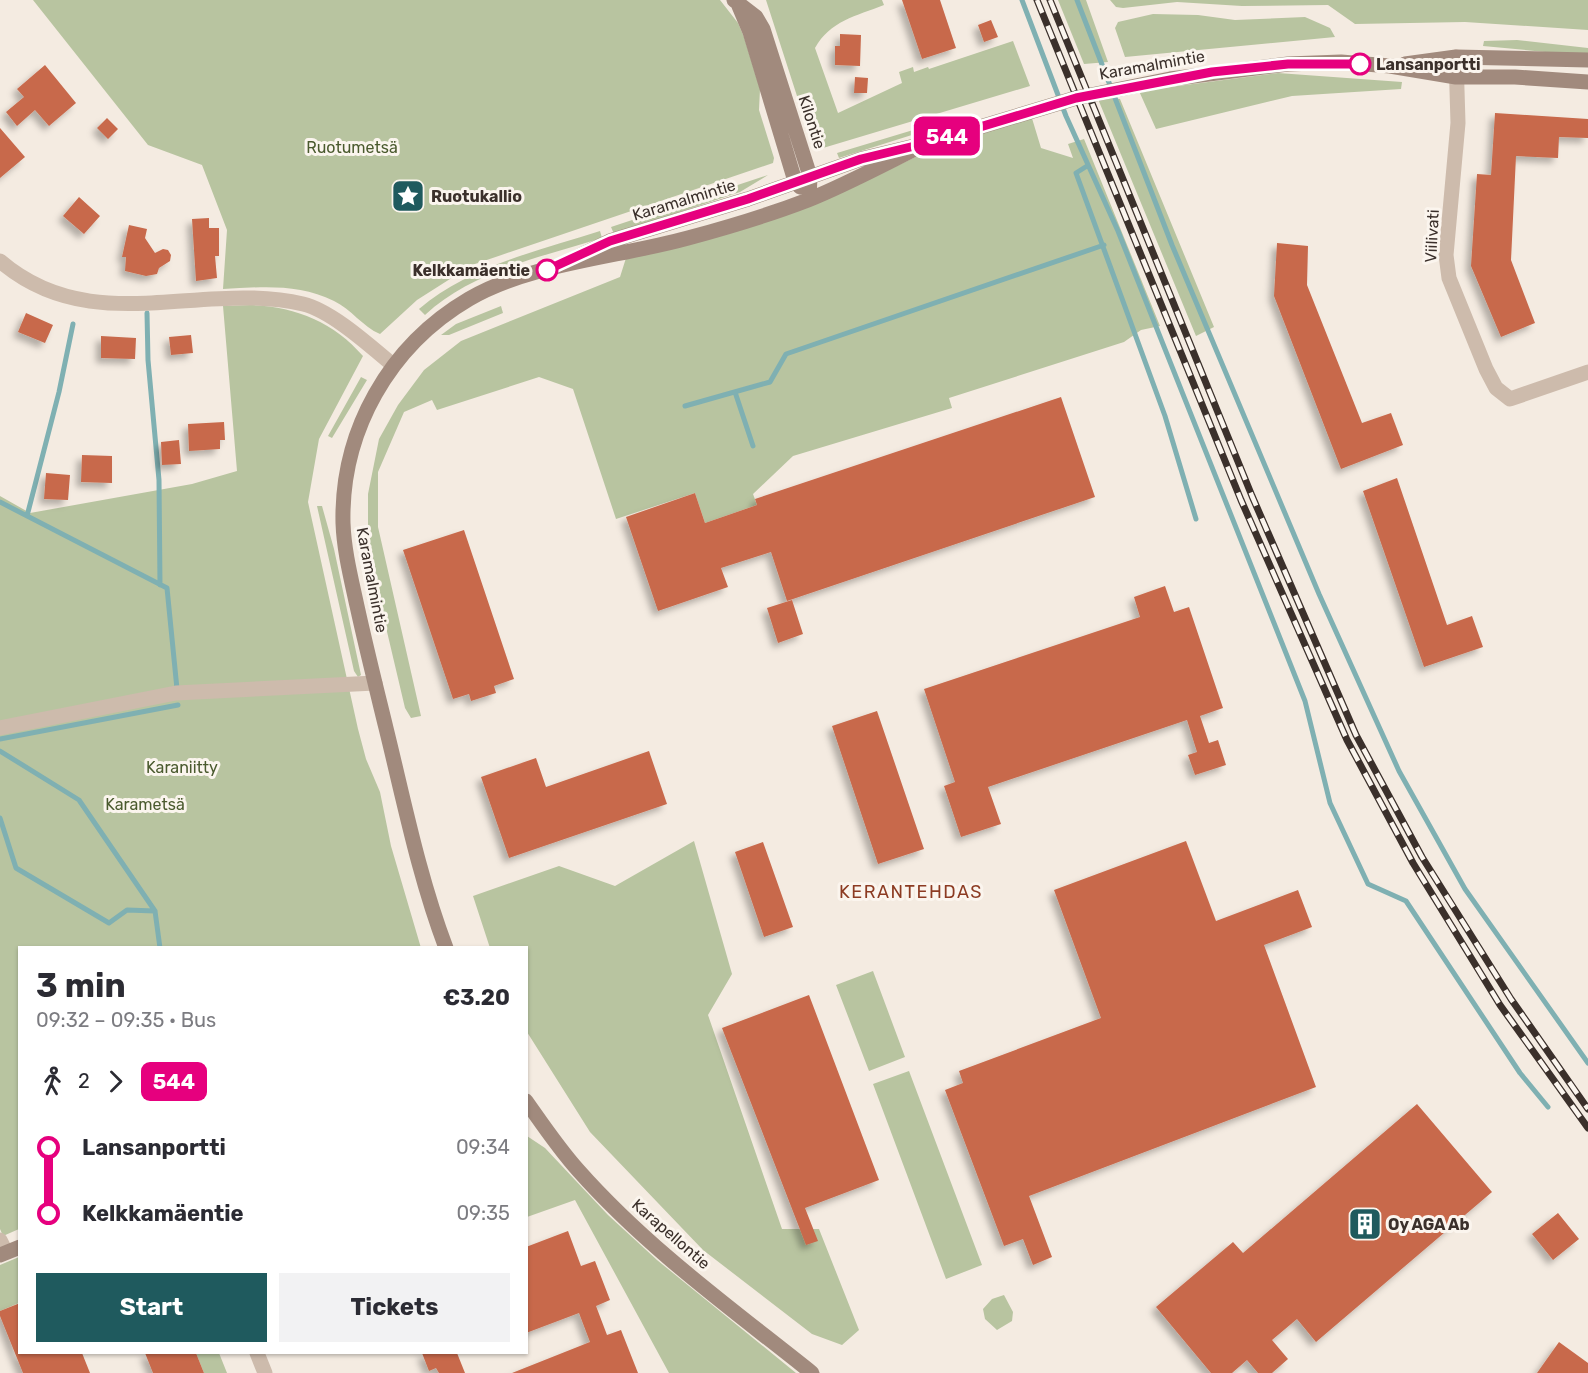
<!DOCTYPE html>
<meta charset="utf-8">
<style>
:root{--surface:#fff;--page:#f2f2f3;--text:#2b2b33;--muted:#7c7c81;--accent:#1f5a5e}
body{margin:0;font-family:Rubik,sans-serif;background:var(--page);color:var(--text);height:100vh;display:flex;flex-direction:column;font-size:22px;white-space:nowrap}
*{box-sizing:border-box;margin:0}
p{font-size:20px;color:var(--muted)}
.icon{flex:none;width:33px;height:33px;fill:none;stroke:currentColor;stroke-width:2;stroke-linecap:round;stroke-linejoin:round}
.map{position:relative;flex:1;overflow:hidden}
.side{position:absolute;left:18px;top:946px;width:510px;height:408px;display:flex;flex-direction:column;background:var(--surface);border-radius:0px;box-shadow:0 2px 4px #0004}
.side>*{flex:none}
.badge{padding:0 12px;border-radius:9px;font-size:21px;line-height:39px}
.map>.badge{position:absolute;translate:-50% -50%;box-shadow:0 0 0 3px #fff}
.legs{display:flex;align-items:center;gap:9px;height:66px;padding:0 18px;font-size:20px}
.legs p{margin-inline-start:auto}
.headline{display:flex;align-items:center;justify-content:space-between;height:102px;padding:0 18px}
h1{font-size:33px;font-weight:700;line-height:45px}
.primary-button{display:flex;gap:12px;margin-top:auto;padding:12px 18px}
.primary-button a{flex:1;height:69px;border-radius:0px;background:var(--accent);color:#fff;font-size:24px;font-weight:700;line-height:69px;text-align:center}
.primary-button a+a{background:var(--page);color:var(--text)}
ul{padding:0 18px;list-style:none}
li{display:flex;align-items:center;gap:21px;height:66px;font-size:22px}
li i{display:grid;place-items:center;width:9px;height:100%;margin:0 8px;background:currentColor}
li i::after{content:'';width:15px;height:15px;margin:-8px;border:4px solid;border-radius:50%;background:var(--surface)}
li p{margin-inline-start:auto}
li:first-child i{background:linear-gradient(#0000 50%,currentColor 0)}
li:last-child i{background:linear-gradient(currentColor 50%,#0000 0)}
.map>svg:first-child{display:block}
</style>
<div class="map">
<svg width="1588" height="1373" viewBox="0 0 1588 1373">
<defs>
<filter id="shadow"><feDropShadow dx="-5" dy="5" stdDeviation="3" flood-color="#0004"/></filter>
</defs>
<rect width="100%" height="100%" fill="#f4ebe1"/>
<!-- green -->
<path fill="#b8c4a0" d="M33,0h687l18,23 6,14 16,52 -1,21 15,48 -1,5 -301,102 -55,35 -37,34c-17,-7 -29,-25 -46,-33 -36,-18 -73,-14 -111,-12l4,-59 -25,-65 -54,-20z
M766,0h116l2,5c-28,11 -54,16 -69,43l23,65 64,-30 -3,-11 14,-5 1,5 14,-5 1,2 84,-28 17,45 -207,62 -7,-6 -9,-15z
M1058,0h28l22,62 -24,2z
M1110,0h478v30l-123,-8 -110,2 -27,-19 -86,1 -65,-4 -54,6 -7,-1z
M1153,14l45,1 37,5 70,-3 25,11 5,9 -210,20 -10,-29 3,-6z
M1517,40l71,8v8l-105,-10 1,-5z
M1278,73l124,9 -1,7 -109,7 -136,33 -17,-38z
M1104,97l16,2 94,228 -18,9 -98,-237z
M1031,115l10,33 32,10 -5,-14 16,-5 76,187 -19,4 -17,12 -175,56 3,10 -159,48 -40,38 4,11 -52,18 -10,-30 -79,26 -43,-130 -34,-12 -102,33 -5,-10 -28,12 -26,60v55l43,189 -10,2 -6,-10 -37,-157v-57l11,-55 19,-34 26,-35 37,-29 159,-64 6,-19 222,-69 78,-37z
M933,124l1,4 -95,30 -2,-5z
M768,175l-28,17 -126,42 -3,-7z
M600,231l2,7c-61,19 -129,33 -177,77l-6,-6c51,-43 118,-58 181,-78z
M250,305c44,1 84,17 113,51l-44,83 -11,63 50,227 8,30 14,33 11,54 30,102h-401l-1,281 -16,7 -3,-7v-733l30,17 162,-29 45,-13 -14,-165z
M501,306l2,7 -54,22h-8l15,-11z
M361,377l6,3 -35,58 -4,-2z
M317,506h5l12,43 27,126 -3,2 -4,-6z
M694,841l38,133 -24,41 74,214h37l40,101 -17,15 -30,-11 -109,-84 -113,-118 -63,-100 -1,-84h-36l-17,-52 86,-30 56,20z
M873,971l32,86 -36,14 -33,-86z
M909,1071l73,194 -36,14 -73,-195z
M527,1136l18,12 63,67 49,45 139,113h-127l-94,-173 -48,17z
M19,1257v46l-19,8v-46z
M1004,1295l9,17 -1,9 -15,9 -12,-11 -2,-10 9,-10z
M196,1353h23l8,20h-23z"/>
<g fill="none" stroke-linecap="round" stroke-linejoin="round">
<!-- stream -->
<path stroke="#7fb0b2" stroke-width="5" d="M1022,0l44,116 52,115 187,470 25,102 38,81 38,17 114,172 28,34
M1077,0l95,245 147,349 80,177 66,118 123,174
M1087,166l-11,7 89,243 31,103
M147,313l1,47 11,120 1,105
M735,392l18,54
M685,406l85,-24 16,-28 318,-109
M0,502l167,86 10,101
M27,516l32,-124 14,-68
M0,739l178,-34
M0,751l79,49 76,111
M0,818l16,50 93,55 18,-13 28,1 5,37"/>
</g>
<!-- building -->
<path fill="#c8694b" filter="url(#shadow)" d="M902,0h38l16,48 -34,11z
M991,20l7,17 -14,5 -6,-17z
M840,34l21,1 -1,31 -25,-1v-19h5z
M45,65l31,38 -27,23 -14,-16 -18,16 -11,-14 18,-15 -7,-8z
M855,77l13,1 -1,15h-13z
M1495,113l93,6v19l-29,-1 -1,21 -42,-2 -5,104 24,63 -34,14 -30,-71 6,-92 14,1z
M107,118l11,11 -10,10 -11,-11z
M0,128l25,29 -25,21z
M79,197l21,19 -16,18 -21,-18z
M209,218v10h10v28h-4l2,22 -21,3 -4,-62z
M129,225l18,4 -2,9 10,15 8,-4 5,1 3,5 -1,6 -11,7 -2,6 -11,2 -21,-5 1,-14h-4z
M1277,243l31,3 -1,39 55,138 29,-10 12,32 -62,24 -67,-173z
M26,313l27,12 -8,18 -27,-11z
M191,335l2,18 -22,2 -2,-18z
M101,336l35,2 -1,21 -34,-1z
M1061,397l34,100 -308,104 -16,-49 -50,16 7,19 -70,24 -32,-94 69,-24 10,30 52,-18 -2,-6z
M224,422l1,18h-5v9l-31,2 -1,-27z
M179,440l2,24 -19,1 -1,-23z
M82,455l30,1v27l-31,-1z
M46,473l24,2 -2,25 -24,-1z
M1397,478l50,147 25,-9 11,31 -59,20 -61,-176z
M464,530l50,149 -20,7 2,7 -25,8 -2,-7 -16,5 -50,-149z
M1165,586l9,26 15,-5 34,101 -23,8 9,27 9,-3 8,25 -31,10 -7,-20 9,-3 -10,-32 -199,67 13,37 -40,13 -17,-51 11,-4 -31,-93 216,-72 -6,-20z
M792,600l11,34 -25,9 -11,-35z
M877,711l47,138 -46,15 -46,-138z
M649,751l18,53 -158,54 -28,-81 55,-19 10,29z
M1186,841l30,80 82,-31 14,37 -48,18 52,142 -287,109 23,61 -19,8 -10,-26 -19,7 -59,-156 18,-7 -4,-12 142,-53 -47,-128z
M763,842l30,85 -29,10 -29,-85z
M809,995l70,185 -74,28 13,33 -12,4 -84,-217z
M1417,1104l75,88 -176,150 -19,-23 -25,21 16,19 -16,14h-14l-11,-13 -15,13h-21l-55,-66 77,-65 10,11z
M1558,1213l21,26 -26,21 -21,-26z
M568,1231l13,35 14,-5 15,39 -14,6 11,29 14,-5 17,43h-126l78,-31 -11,-29 -53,20v-86z
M20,1303v50h62l8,20h-67l-23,-57v-5z
M1559,1342l29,21v10h-51z
M145,1353h51l8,20h-51z
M422,1353h35l8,20h-26l-3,-5 -7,3z"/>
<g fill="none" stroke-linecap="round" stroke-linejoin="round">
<!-- street -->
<path stroke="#cdbbac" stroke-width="15" d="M1456,57l2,66 -12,132 3,23 37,91 10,19 14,11 78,-27
M0,261c92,79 200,19 303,43 29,7 67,42 90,61
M0,728l176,-35 199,-10
M0,1240l6,12
M257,1353l8,20"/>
<!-- secondary -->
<path stroke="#a18a7d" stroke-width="15" d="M734,0l22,17 7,12 47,147 -1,23
M739,6l11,26 45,149 5,6
M1405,64l51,-7 132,3
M571,260l39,-19 138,-42 113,-40 66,-16 149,-45 94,-19 118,-15 53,-2 49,4 66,11h59l73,5
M446,948c-27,-71 -42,-147 -60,-220 -10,-41 -20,-81 -29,-122 -6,-28 -13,-55 -14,-83 -2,-92 46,-177 126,-224 61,-36 151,-42 219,-61 41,-11 81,-23 120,-38 40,-16 80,-38 119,-57
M526,1101c17,24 33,48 52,69 69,78 154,139 234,203
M0,1255l20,-8"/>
<!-- rail casing -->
<g stroke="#3b302b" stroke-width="7">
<path id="rail" d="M1037,0l204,500 106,240 66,123 87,142 88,123
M1050,0l202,496 104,239 66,122 89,142 77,110"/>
</g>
<!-- rail -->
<use href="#rail" stroke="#fbf5ee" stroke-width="4.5" stroke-dasharray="14" stroke-linecap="butt"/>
</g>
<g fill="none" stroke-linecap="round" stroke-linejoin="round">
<!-- line-1 casing -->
<g stroke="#fff" stroke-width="14">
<path id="line-1" d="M547,270l63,-29 138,-42 113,-40 66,-16 149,-45 136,-26 76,-8h72"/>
</g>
<!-- line-1 -->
<use href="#line-1" stroke="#e6007e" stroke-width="9"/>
</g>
<!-- icons -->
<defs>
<g id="sight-square" transform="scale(1.725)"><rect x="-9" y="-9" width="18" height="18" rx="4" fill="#1f5a5e" stroke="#fbf5ee"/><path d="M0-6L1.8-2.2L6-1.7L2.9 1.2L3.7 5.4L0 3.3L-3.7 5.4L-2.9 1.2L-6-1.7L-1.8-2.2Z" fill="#fff"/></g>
<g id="building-square" transform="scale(1.725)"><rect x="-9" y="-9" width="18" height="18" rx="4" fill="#1f5a5e" stroke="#fbf5ee"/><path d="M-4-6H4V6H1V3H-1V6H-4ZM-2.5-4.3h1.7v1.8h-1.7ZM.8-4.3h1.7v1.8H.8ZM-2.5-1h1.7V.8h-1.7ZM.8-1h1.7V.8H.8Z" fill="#fff"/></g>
</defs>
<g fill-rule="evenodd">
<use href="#sight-square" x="408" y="196"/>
<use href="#building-square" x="1365" y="1224"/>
</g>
<!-- markers -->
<g fill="#fff" stroke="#e6007e" stroke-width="3">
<circle cx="1360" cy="64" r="10"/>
<circle cx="547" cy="270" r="10"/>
</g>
<g text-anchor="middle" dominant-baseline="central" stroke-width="6" stroke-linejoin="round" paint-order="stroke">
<!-- stop labels -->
<g font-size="16" font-weight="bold" fill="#3b302b" stroke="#fbf5ee" text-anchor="start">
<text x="1376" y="64">Lansanportti</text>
<text x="530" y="270" text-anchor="end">Kelkkamäentie</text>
</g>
<!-- street labels -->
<g font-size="16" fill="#3b302b" stroke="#fbf5ee">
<text transform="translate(1152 65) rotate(-10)">Karamalmintie</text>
<text transform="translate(812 122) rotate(72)">Kilontie</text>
<text transform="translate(684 200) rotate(-17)">Karamalmintie</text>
<text transform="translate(1432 236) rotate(-87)">Viilivati</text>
<text transform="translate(372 580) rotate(79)">Karamalmintie</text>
<text transform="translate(671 1234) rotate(41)">Karapellontie</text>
</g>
<!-- park labels -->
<g font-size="16" fill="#4a5a2e" stroke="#fbf5ee">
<text x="352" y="147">Ruotumetsä</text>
<text x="182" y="767">Karaniitty</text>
<text x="145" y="804">Karametsä</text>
</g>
<!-- poi labels -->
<g font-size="16" font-weight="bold" fill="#3b302b" stroke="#fbf5ee" text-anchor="start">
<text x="431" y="196">Ruotukallio</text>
<text x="1388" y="1224">Oy AGA Ab</text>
</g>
<!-- neighbourhood labels -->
<g font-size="18" letter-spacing="1.5" fill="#8c3b22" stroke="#fbf5ee">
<text x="911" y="892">KERANTEHDAS</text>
</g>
</g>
</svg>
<b class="badge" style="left:947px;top:136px;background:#e6007e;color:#fff">544</b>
<section class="side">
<div class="headline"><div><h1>3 min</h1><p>09:32 – 09:35 · Bus</p></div><b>€3.20</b></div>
<div class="legs"><svg class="icon" aria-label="walk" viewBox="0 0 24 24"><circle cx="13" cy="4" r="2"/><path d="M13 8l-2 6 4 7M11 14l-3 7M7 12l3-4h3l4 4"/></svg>2<svg class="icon" aria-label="forward" viewBox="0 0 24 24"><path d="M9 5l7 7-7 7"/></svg><b class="badge" style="background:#e6007e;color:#fff">544</b></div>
<ul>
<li><i style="color:#e6007e"></i><b>Lansanportti</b><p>09:34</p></li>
<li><i style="color:#e6007e"></i><b>Kelkkamäentie</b><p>09:35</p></li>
</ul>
<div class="primary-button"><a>Start</a><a>Tickets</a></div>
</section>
</div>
